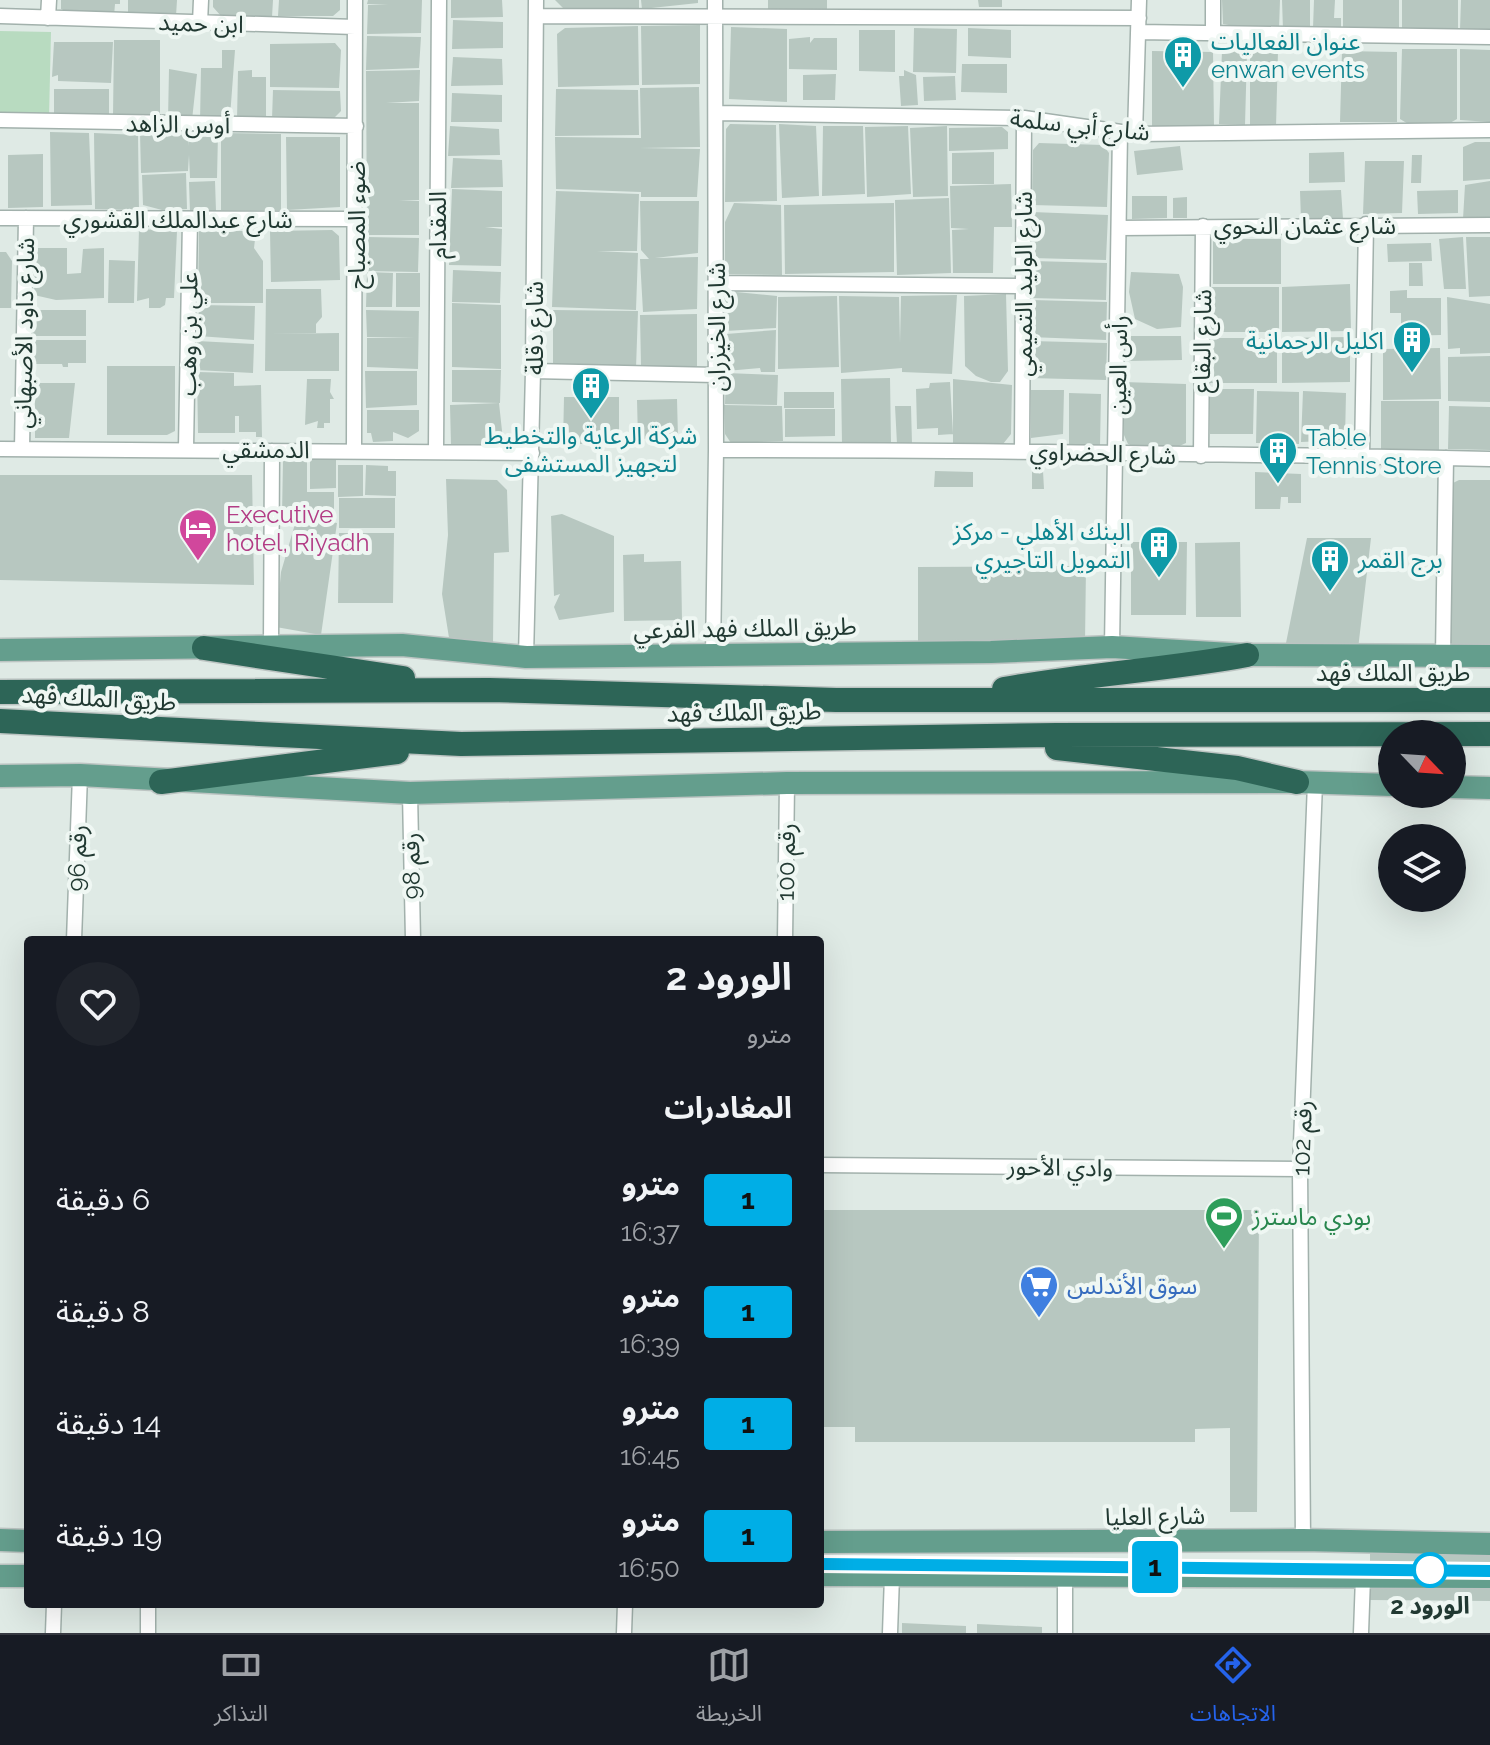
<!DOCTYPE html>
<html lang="ar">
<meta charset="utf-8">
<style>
:root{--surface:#171b24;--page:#20242c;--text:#f1f3f6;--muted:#9ea1a6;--line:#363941;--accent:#2563eb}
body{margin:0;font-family:Raleway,"Noto Sans Arabic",sans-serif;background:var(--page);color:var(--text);direction:rtl;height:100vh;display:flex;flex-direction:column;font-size:30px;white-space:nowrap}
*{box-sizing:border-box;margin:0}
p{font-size:26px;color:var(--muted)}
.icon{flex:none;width:44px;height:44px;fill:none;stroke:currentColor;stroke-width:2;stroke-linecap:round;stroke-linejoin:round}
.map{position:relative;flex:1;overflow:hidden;direction:ltr}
.panel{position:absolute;left:24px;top:936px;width:800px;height:672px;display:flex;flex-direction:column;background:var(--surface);border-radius:8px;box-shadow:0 8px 32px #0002;direction:rtl}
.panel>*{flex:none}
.badge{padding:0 16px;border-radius:6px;font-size:28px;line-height:52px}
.needle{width:52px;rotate:115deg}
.buttons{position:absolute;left:1378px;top:720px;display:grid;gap:16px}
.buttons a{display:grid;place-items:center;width:88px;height:88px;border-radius:50%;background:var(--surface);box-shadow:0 8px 32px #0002;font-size:40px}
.map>.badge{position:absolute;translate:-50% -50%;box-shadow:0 0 0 4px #fff}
h2{padding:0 32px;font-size:30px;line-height:72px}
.round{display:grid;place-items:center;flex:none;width:84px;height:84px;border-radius:42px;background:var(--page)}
.summary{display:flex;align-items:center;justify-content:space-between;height:136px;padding:0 32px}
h1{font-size:38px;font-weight:700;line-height:60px}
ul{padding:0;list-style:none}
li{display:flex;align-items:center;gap:24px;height:112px;padding:0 32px}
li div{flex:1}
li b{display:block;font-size:30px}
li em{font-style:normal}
li .badge{min-width:88px;font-weight:700;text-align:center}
.tab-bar{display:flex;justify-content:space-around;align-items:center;height:112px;border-top:2px solid var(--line);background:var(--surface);font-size:22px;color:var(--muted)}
.tab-bar a{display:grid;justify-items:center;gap:4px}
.tab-bar .selected{color:var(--accent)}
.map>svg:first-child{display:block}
</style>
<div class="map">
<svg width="1490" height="1633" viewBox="0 0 1490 1633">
<rect width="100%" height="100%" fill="#dfeae5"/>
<!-- green -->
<path fill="#b8dbc0" d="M0,31l51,1 -2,85 -49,-1z"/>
<!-- building -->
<path fill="#b7c7c0" d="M61,0h59v4h-5l-1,12 -42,-2 -11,-5z
M128,0h49l-1,16 -48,-1z
M213,0h60l-1,17 -51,-1 -8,-9z
M279,0h61v10l-7,6h-55z
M368,0h54l-1,33 -54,1 1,-29h20l-21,-1z
M451,0h51l1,17 -52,1z
M555,0h84v8h-76z
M641,0h57v3l-56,6z
M768,0h59v10h-59z
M978,0h24v7h-23z
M1222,0h58l-1,29h-28l-28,-5z
M1282,0h28v29l-27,1z
M1314,0h21l-1,18h7v11l-28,-1z
M1343,0h56v29l-56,-1z
M1402,0h56v29h-56z
M1461,0h29v29l-30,1z
M453,20l50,2v26l-51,1z
M700,25v59l-58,1 -1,-59z
M638,26l1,59 -81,2 -1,-53 8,-6z
M731,27l56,2v73l-58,-3z
M914,28l43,1 -1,44 -43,-1z
M968,28l43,2v28l-43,-2z
M859,30h36v42l-36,-1z
M367,36l54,1 -2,31 -53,2z
M810,37v6l4,-5h23v32l-48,-1v-30z
M114,40h46v76h-47z
M54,42h59l-2,41 -53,-2v-6l-6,2z
M335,43l6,7 -2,38 -69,-1v-43z
M1402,49h55v70l-7,4 -40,2 -10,-6z
M1460,49l30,1v72l-30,-2z
M222,50h13l-5,67 -30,5 1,-54h21z
M1152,51l61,1 1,75 -62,-1z
M1222,51l25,1 -2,73 -26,-1z
M1278,51l-2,76 -26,-1v-74z
M1342,51l55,1v70h-57z
M453,57l49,2 1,26 -52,1z
M962,64h45v29l-46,-1z
M169,69l28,5 -5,46h-24z
M252,70v7h14v43h-29l1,-49z
M420,70l-1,31 -33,2h33v97h-20l20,1v34h-52l-1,-164z
M904,70l12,5 2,30 -17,1 -2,-30h5z
M836,74l-1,26h-32v-25z
M955,76l1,24 -32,1 -1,-24z
M699,87l1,60 -60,1 60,1 -3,48h-56v-5l-85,-3 -1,-52 86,1 -1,-50z
M54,89h55v28h-55z
M556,89l82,1 1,45 -84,1z
M273,90l67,1 1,20 -7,7 -62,1z
M452,93l50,2v27h-51z
M730,124l46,1 1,76 -52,1 1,-73z
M779,124l37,2 3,70 -37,2z
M450,126l49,3 1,26 -52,1z
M823,126h40l2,68 -43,2z
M908,126l3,68 -44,3 -2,-70z
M947,126l1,70 -35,1 -3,-69z
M1002,127l6,5v17l-59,2v-23z
M50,132l39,1 3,72 -41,1z
M94,133l44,2 1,75 -44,-1z
M140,133l48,2v11l1,-13 29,1 -1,44h-27l-1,-23 -1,16 -47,2z
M221,133l60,1v76h-60z
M286,137h54v70l-53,3z
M1475,142h15v37l-27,2v-34z
M1039,143l64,2 6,8 -2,54 -75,-2 1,-55z
M1180,146l3,24 -46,5 -3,-24z
M994,152v32h-42v-31z
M1344,152l1,30 -36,1v-30z
M43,154v53l-35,1v-53z
M1412,155h10l-1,28h-10z
M453,158l49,2 1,27 -52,1z
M1365,161h39l-2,52 -39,1z
M186,173l1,36 -25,1 -19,-5 -1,-30z
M215,181l1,30 -26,1 -1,-30z
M1490,181v36l-27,2 2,-34z
M1011,184l1,43h-18l-1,46h-40l-1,-43 17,-1 -18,-1 -1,-42z
M452,189l50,2v36h-17l17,2 -1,37 -52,-1z
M1341,190l2,29 -42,1 -1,-29z
M1458,190v23l-40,1 -1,-23z
M556,191l83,3 -2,57h-40l41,2 -2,57 -84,-3z
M1132,196h35v22l-35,1z
M1187,197v21h-14v-20z
M949,198l2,75 -54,2 -2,-75z
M640,201h59l-1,52 -43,5 43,-1 -1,52 -54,3 -3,-53h9l-8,-9z
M734,203l47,2 1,70 -57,-1v-52z
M894,203v69l-109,2 -1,-69z
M1032,212l76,3 -2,45 -74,-2z
M139,229l38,2 -3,67h-8l-1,7 -5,3h-11v-10l-12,3z
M332,230l7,6 1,44 -69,2 -1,-51z
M199,231h57l-2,17 9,13v42h-65z
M367,237l52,1 -1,34 -51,-1z
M1463,237l3,52h-22l-5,-50z
M1466,237h24v59l-21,1z
M1213,239h68v45h-68z
M1431,243l1,18 -44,1 -1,-18z
M35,248h32v26l14,-1 2,-24 21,-1v50l-48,2 -22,-5z
M0,252h6l6,9 -1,47h-11z
M109,260l26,1 -1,42h-26z
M1032,261l75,2 -1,37 -75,-2z
M1409,263h13l1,23h-14z
M453,270l48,2 -1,31 -48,-1z
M367,272l26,1 -1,34h-26z
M1131,272l48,2 4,13 -2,40 -24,2 -22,-10 -6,-27z
M396,273h24v34h-24z
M1350,284l1,47 -69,1v-45z
M1211,287h68v45h-68z
M266,289h55l1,28 -6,7v9l-46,1 69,-1v38h-74z
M1407,290v8h34v37l-40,1v-23h-11v-22z
M736,292l41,4 -1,32 -51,3 -1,-33z
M1006,294l2,77 -8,11h-9l-15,-6 -11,-10 -1,-70z
M957,295l-5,79 -50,-2v-4l-61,5 -2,-77 60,1 1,46 1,-47z
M837,296l2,71 -61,2v-72z
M1447,297l43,7v49l-30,1v-6l-12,1z
M1032,300l75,2 -1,38 -76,-3z
M452,303l49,2v64l-49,-2z
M199,305l56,1 -1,34 -56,-4z
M32,310h54v26h-54z
M366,310l53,1 -1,58 -51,-2v-29h48l-48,-1z
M553,310l85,1 -2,57 -83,-3z
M697,314v52h-56l-1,-51z
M776,330l-1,42h-14l-1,-4 -34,3v-37z
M1131,336h50l1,24 -54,1z
M1350,337v45l-68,1v-45z
M1209,338h68v45h-68z
M33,340h53v23h-18v4h-5l-1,-3h-29z
M197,341l57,3 -1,29 -57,-3z
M1031,341l76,2 -1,37 -76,-2z
M1440,348l1,51 -58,1v-51z
M1490,356v46l-42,-1v-44z
M107,366h68v65l-8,4h-60z
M452,370h49l-1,33 -48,-1z
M365,371h52v34l-51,3z
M197,372l37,1v13l27,-1 1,52h-6v-5h-17v-16h-4v17h-37z
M726,373l52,2 -1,30 -52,-1z
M890,378l1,65 -49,1 -1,-65z
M307,379h24l-1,13 4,7h-4v24h-6v5h-7l1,-7 -13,4z
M953,379l59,6 -1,49 -8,10 -50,-1z
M950,382l3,52 -15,1v-7l-21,1 -1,-40 13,-1 1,-5z
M1123,382l63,2v59l-11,5 -33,2 -14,-6 -4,-9z
M35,383h40l-6,55h-34z
M1210,389h44l-1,45h-43z
M1031,390h33l-1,44 -32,4z
M1257,391l42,1v52l-43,-1z
M1303,391l43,2 -1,47 -44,2z
M784,392h50v16h-50z
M1069,393l32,1 -1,52h-31z
M564,397h55v47h-56z
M677,399l1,39 -40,1 -1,-39z
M1381,401h58v50l-58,1z
M499,403l4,37 -15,5h-37l-1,-40z
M724,405l58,1 1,35 -52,2 -6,-9z
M895,406h16l1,38h-15z
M1449,406l41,1v43l-42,-1z
M785,409h50v27l-50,1z
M367,410h52v21l-11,7 -15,-6v9l-20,1 -2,-9h-4z
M336,456v32l-26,1v-32z
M307,458v34h27v25l-52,-1 1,-56z
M338,465h25v31l-25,1z
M366,465l22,1v5h8v25l-31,-1z
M935,471l38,1v15h-39z
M1032,471h11l1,18h-12z
M1255,472l46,2v29h-13v-6h-7l-1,12h-25z
M0,475h252l2,110 -254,-5z
M446,479l51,1 10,10 2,62 -15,1 -1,91h-43l-8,-50 6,-59z
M1459,480h31v168h-40l1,-164z
M339,498h56v30h-56z
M562,514l52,22v76l-55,8 -5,-13 6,-13 -6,2 -3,-80z
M297,517l40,6 -16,112 -45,-8 5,-55z
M339,533h55l-1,70h-55z
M1307,538h64l-13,111 -73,-1z
M1131,542h56l-1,73h-55z
M1240,542l1,75h-45l-1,-74z
M644,554v8l37,-1 1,59 -58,1 -1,-66z
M1086,566l-1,77h-167v-76z
M820,1210h439l-2,302h-27v-84l-35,1v13h-340v-15h-35z
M1370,1552l120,1v48l-120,-1z
M902,1623l64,3v7h-64z
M977,1624l65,3v6h-65z"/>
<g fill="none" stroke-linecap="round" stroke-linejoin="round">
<!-- minor casing -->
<g stroke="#a2b1ac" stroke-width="17">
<path id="minor" d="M0,16l355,11
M536,16l603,2
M48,18l1,-18
M200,23l1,-23
M1138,32l352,5
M1213,35v-35
M717,113l307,5 111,16 355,-4
M0,120l356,6
M1135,134l4,-134
M0,218l356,1
M1119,228l371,-3
M715,283l307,3
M533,371l183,4
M186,448l4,-228
M0,449l532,4
M22,449l4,-231
M354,449l1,-449
M436,450l3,-450
M716,450c258,0 516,4 774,9
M1022,450l2,-332
M1201,456l2,-230
M1362,457l4,-233
M271,646l1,-195
M1112,647l8,-515
M713,655l3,-205 -1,-450
M1443,656l3,-198
M526,657l7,-286 3,-371
M410,793l3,147
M74,940l6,-165
M785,940l2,-157
M820,1165l480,4
M1303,1540l-3,-371 15,-386
M53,1633l1,-29
M148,1633v-29
M624,1633l1,-29
M890,1633l2,-57
M1065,1633v-59
M1361,1633l2,-56"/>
</g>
<!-- primary casing -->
<g stroke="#bcc4c2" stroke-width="25">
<path id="primary" d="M0,650l402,-5 124,12 465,-5 121,-5 135,8 243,1
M0,776l80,-1 330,18 377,-10 510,-1 95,3
M1452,787l38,1
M0,1540l28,1
M820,1542l483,-2 187,4
M820,1575l670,2
M0,1576h28"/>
</g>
<!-- motorway casing -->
<g stroke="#bcc4c2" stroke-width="27">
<path id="motorway" d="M204,648l199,30
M1004,689c81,-15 163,-19 243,-34
M0,692l489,-2 347,10h654
M0,721l461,23 596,-9 433,-1
M1057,748l180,20 60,14
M161,782l236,-30"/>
</g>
<!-- minor -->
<use href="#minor" stroke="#fff" stroke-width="14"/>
<!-- primary -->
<use href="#primary" stroke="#649e8d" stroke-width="22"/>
<!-- motorway -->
<use href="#motorway" stroke="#2d6557" stroke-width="24"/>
</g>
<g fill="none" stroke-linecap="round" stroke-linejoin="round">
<!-- line casing -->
<g stroke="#fff" stroke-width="18">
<path id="line" d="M820,1564l670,7"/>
</g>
<!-- line -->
<use href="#line" stroke="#00aee6" stroke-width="12"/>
</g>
<!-- icons -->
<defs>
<g id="building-pin" transform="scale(2)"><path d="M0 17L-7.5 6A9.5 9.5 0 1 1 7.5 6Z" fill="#0f9aa8" stroke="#eff7f3"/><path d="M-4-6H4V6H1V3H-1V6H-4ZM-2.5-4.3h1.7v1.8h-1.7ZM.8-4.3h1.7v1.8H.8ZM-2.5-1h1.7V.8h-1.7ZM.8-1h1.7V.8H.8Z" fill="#fff"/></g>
<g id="hotel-pin" transform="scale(2)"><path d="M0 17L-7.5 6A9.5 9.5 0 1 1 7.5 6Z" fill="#d1479c" stroke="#eff7f3"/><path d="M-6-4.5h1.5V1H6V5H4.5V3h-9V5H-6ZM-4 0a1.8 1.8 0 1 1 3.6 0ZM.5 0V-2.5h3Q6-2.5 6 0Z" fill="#fff"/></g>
<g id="stadium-pin" transform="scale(2)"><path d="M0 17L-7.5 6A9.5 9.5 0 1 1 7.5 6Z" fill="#2e9e5b" stroke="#eff7f3"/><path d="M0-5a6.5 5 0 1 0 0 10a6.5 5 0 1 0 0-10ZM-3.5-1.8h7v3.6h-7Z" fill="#fff"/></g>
<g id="supermarket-pin" transform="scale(2)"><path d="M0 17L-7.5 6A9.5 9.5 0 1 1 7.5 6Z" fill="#3f7fe0" stroke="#eff7f3"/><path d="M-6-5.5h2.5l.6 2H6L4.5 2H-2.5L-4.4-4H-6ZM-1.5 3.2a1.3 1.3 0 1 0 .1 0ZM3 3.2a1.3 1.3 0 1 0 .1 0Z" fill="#fff"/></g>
</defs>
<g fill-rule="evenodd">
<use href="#building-pin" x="1183" y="55"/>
<use href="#building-pin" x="1412" y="340"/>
<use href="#building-pin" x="591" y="386"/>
<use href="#building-pin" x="1278" y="451"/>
<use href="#hotel-pin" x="198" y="528"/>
<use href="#building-pin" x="1159" y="545"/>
<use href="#building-pin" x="1330" y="559"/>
<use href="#stadium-pin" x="1224" y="1216"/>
<use href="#supermarket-pin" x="1039" y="1285"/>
</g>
<!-- markers -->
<circle fill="#fff" stroke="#00aee6" stroke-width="4" cx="1430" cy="1570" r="16"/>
<g text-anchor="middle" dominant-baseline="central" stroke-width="8" stroke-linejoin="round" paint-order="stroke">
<!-- street labels -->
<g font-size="24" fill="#213932" stroke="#eff7f3">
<text transform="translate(201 23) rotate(2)">ابن حميد</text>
<text transform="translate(178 124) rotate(1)">أوس الزاهد</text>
<text transform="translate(1080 125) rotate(6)">شارع أبي سلمة</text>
<text x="178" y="219">شارع عبدالملك القشوري</text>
<text transform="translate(356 225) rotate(-90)">ضوء المصباح</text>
<text transform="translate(437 225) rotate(-90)">المقدام</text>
<text x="1305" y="225">شارع عثمان النحوي</text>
<text transform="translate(1023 284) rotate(-90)">شارع الوليد التميمي</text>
<text transform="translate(716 327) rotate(-90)">شارع الخيزران</text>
<text transform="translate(534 328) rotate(-90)">شارع دقلة</text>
<text transform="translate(24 333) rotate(-89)">شارع داود الأصبهاني</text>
<text transform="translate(188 334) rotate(-89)">علي بن وهب</text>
<text transform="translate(1202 341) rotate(-89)">شارع البقاع</text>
<text transform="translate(1118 365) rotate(-89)">رأس العين</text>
<text x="266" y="449">الدمشقي</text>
<text transform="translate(1103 453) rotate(2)">شارع الحضراوي</text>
<text transform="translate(745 628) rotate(-1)">طريق الملك فهد الفرعي</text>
<text x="1393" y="672">طريق الملك فهد</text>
<text transform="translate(99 698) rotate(3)">طريق الملك فهد</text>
<text transform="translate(744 712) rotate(-1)">طريق الملك فهد</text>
<text transform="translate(77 858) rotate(-88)">رقم 96</text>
<text transform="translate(786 862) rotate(-89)">رقم 100</text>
<text transform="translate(411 866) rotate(-91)">رقم 98</text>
<text transform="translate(1302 1138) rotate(-88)">رقم 102</text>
<text transform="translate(1060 1167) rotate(1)">وادي الأحور</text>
<text transform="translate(1155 1516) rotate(-1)">شارع العليا</text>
</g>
<!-- culture labels -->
<g font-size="24" fill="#0d838f" stroke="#eff7f3" text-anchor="start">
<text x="1211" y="41">عنوان الفعاليات<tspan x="1211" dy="28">enwan events</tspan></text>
<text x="1384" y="340" text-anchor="end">اكليل الرحمانية</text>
<text x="591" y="435" text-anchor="middle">شركة الرعاية والتخطيط<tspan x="591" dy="28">لتجهيز المستشفى</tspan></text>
<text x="1306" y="437">Table<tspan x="1306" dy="28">Tennis Store</tspan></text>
<text x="1131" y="531" text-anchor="end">البنك الأهلي - مركز<tspan x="1131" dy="28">التمويل التاجيري</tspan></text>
<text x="1358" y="559">برج القمر</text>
</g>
<!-- hotel labels -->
<g font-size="24" fill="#b23c85" stroke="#eff7f3" text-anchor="start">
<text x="226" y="514">Executive<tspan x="226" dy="28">hotel, Riyadh</tspan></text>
</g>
<!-- leisure labels -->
<g font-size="24" fill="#27864d" stroke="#eff7f3" text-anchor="start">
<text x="1252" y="1216">بودي ماسترز</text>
</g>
<!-- shop labels -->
<g font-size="24" fill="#366cbe" stroke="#eff7f3" text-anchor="start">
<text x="1067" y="1285">سوق الأندلس</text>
</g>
<!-- stop labels -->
<g font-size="24" font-weight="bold" fill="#213932" stroke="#eff7f3">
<text x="1430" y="1605">الورود 2</text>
</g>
</g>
</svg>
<div class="buttons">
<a><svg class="needle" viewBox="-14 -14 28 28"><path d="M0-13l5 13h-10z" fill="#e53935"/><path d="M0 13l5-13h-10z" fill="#9ea1a6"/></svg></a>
<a><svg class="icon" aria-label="layers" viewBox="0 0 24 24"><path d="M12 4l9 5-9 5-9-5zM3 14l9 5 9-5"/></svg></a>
</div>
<b class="badge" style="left:1155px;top:1567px;background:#00aee6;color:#111">1</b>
<section class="panel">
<div class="summary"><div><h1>الورود 2</h1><p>مترو</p></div><a class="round"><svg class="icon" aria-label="heart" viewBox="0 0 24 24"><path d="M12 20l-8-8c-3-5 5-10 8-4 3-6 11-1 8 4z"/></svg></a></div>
<h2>المغادرات</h2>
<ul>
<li><span class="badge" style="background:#00aee6;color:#111">1</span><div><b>مترو</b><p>16:37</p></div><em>6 دقيقة</em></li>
<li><span class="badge" style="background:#00aee6;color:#111">1</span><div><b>مترو</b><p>16:39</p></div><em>8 دقيقة</em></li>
<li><span class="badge" style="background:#00aee6;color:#111">1</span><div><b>مترو</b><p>16:45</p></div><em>14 دقيقة</em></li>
<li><span class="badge" style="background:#00aee6;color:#111">1</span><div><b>مترو</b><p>16:50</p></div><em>19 دقيقة</em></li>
</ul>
</section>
</div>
<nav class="tab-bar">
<a class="selected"><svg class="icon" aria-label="directions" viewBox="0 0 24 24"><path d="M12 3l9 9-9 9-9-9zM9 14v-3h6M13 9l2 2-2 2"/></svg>الاتجاهات</a>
<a><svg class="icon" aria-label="map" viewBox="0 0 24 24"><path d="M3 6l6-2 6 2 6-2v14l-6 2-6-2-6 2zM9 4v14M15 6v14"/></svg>الخريطة</a>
<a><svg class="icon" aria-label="tickets" viewBox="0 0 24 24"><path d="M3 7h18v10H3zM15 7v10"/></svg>التذاكر</a>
</nav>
